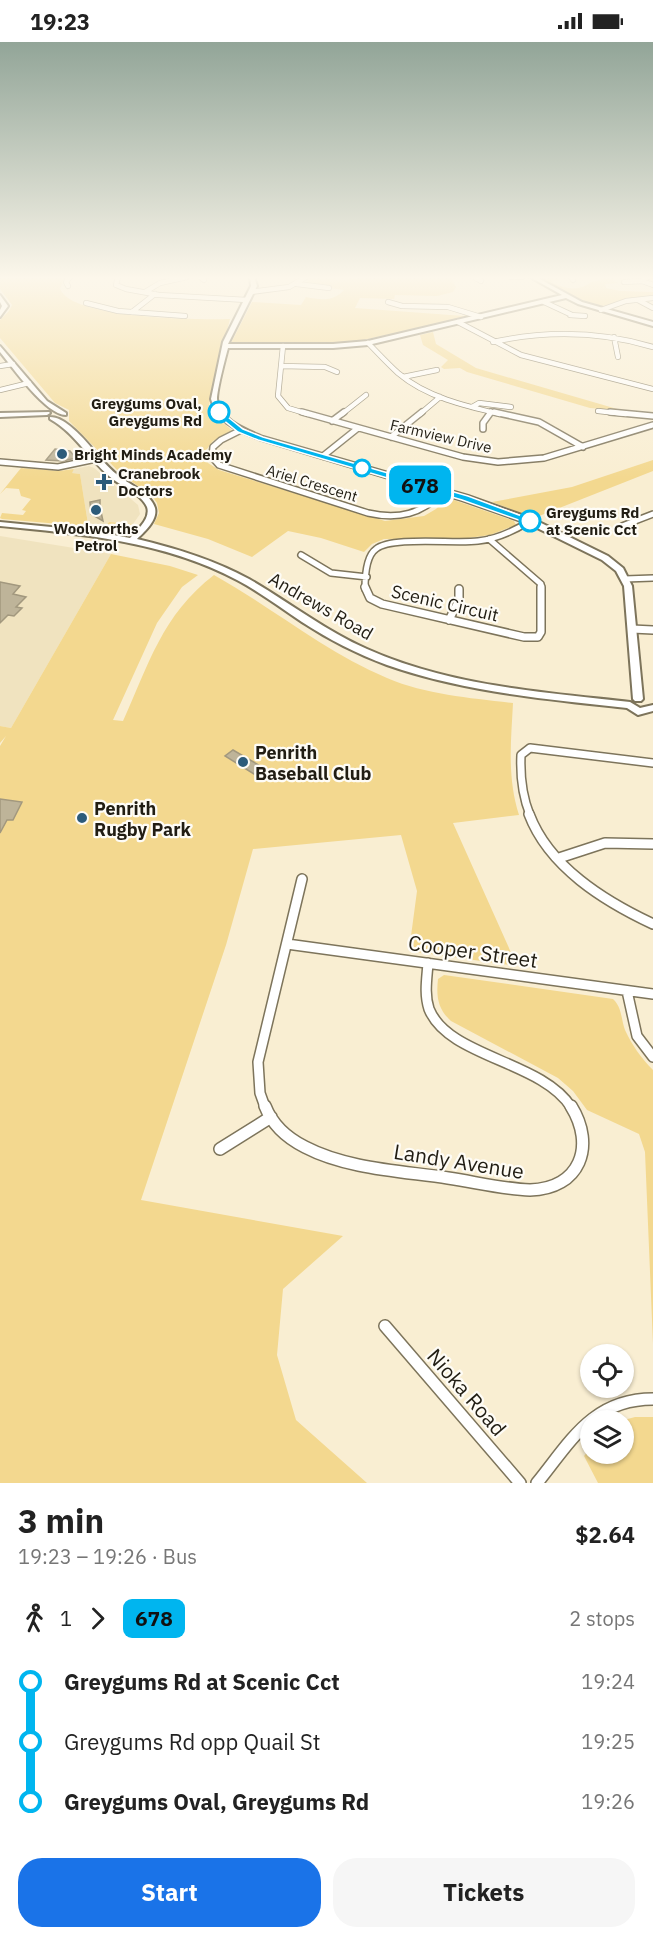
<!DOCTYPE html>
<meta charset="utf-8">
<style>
:root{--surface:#fff;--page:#f6f6f6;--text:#222;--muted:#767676;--accent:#1a73e8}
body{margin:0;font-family:"IBM Plex Sans",sans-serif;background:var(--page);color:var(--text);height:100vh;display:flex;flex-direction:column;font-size:22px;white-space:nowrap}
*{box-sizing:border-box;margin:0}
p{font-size:20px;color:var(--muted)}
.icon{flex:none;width:33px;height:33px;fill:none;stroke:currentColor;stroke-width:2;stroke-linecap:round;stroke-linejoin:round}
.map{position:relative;height:1441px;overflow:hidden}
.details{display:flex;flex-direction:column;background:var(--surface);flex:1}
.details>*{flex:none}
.badge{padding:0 12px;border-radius:9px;font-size:21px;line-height:39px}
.tools{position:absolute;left:580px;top:1302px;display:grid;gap:12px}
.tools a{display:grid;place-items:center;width:54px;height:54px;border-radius:50%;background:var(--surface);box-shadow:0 2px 4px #0004;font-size:30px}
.map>.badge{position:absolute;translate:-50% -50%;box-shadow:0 0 0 3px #fff}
.legs{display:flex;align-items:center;gap:9px;height:66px;padding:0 18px;font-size:20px}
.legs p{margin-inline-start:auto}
.summary{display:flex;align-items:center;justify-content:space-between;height:102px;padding:0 18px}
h1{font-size:33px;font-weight:800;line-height:45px}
.action{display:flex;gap:12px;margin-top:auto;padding:12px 18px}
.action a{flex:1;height:69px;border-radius:24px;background:var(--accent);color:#fff;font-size:24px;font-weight:800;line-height:69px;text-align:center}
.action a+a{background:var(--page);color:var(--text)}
ul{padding:0 18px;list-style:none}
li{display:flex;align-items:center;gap:21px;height:60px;font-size:22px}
li i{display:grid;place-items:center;width:9px;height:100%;margin:0 8px;background:currentColor}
li i::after{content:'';width:15px;height:15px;margin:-8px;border:4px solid;border-radius:50%;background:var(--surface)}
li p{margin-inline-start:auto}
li:first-child i{background:linear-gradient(#0000 50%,currentColor 0)}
li:last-child i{background:linear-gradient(currentColor 50%,#0000 0)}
.status{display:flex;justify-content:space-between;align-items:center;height:42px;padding:0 30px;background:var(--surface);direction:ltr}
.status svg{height:16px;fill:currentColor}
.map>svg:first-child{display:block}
</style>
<div class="status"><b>19:23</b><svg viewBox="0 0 49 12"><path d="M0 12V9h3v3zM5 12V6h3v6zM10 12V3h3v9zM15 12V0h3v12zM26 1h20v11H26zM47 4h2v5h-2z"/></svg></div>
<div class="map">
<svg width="653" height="1441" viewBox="0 0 653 1441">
<rect width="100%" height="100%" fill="#f9eed2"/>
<!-- built -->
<path fill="#f0e3bf" d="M89,424l5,2 44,37 2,9 -7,10 -24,-2 -3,4 -18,-2 -8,-50 -9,-1 3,-4z
M0,494l111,18 -100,174 -11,-2z"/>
<!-- green -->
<path fill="#f3d88f" d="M0,235h66l-6,11c8,31 141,32 170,31l-21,86 4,10 20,16 -20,10 -9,12 4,10 11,7 166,51 39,-5 12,-7 10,-10h5l63,22 2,4 -26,10 -22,3 -84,1 -12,5 -8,8 -43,-14 -33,-7 -36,26 -44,-18 -54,-15 5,-11 -2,-10 -5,-7 -31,-22 -52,-53v-11l-14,-7 -55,-65v-18l9,-9 3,-6 -12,-16z
M365,235h85l6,10 -3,5 -16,4 -42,-1 -1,4 -34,-1 -5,10 109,8 1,-4 8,4 -124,27h-118l21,-41 49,3 5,-8c15,3 27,5 38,-7l-40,-6 8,-6 33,2z
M539,235l21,2 -9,3c13,7 27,10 39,1v-1l20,-4 6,1 -3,2 5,2 -13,1 1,4 14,3 33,1v4c-18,1 -33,6 -51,10 -12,3 -53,-21 -63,-29z
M433,290l3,12 40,24 148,43 -34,-3 -123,-36 -7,-4 -16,1 -3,-2 7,-7 -25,-15 -3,-10z
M653,418v11l-119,47 -42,-16 80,-15z
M21,426l38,3 15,-2 -2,4 8,1 8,50 18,2 3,-4 24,2 -16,5 -115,-10 -2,-1 2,-5 21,2 3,-4 -4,-1 9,-11 -10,-3 -2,-7 -13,-1 -6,6z
M111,512l59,12 28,9 -16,12 -25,36 -44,97 10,1c26,-57 39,-106 91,-146 59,33 111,77 173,103 40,17 84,20 126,25 -2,39 -6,74 6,112l-66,8 64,143 -108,-15 8,-60 -16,-56 -148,14 -27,96 -85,255 202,36 -60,53 -6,66 19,65 71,63h-367v-737l6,-10 -6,7v-17l11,2z
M444,933l169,24c9,8 8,20 12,31 7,15 16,28 28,40v274l-8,-192 -6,-18 -52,-24 -14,-19 -15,-13 -107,-57c-13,-12 -15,-24 -13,-42z
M635,1375h18v66h-55l-14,-27 7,-8v6h33v-34z"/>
<!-- building -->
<path fill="#beb499" stroke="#a2987e" stroke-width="1.5" d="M55,407l15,2 6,7 -13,3 -17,-1z
M100,458v7l3,14 -12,-7 -1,-12z
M0,540l20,4 -7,8 13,3 -10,10 6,1 -8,8 -6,-1 -8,8z
M233,708l29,17 -8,7 -29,-18z
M0,757l22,3 -9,18h-6l-7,13z"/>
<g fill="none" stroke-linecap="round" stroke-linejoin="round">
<!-- street-far4 casing -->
<g stroke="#7d745b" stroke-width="6">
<path id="street-far4" d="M118,235l-2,8 10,4 33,6 88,5
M200,235l4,3
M474,235l7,4
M510,235h12
M571,235l2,3
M642,239l11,4
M624,240l18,-1 6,-4
M297,242l32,4
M68,244l-2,-4 4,-5
M145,250l15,-9 27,-6
M251,250l38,-5 17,-10
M638,258l15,8
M388,260l14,4 46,1 33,10
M544,260l28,13
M86,261l32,8 67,5
M601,268l25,-9 27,-3
M132,270l23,-18
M570,273l15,1
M458,280l63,33 132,34
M614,295l4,20
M493,300c55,-12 106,-11 160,5
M368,301c10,10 19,20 30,30 28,24 67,33 102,41
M283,304l-5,50 10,12 20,6
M0,324l13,-2
M281,324l44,1 12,5
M403,335l34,-7
M0,348l29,-7
M472,365l7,-4 32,4
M598,369l28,3
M342,372l24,-19
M420,372l20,-17"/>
</g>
<!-- street-far3 casing -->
<g stroke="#7d745b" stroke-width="8">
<path id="street-far3" d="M302,370l161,45 35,5 46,-4 109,-33
M494,370l45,10 44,25
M610,370l43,4
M332,379l12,-9
M483,387v-6l8,-11
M241,388l-20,10 -8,7 -1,10 7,8 149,48c31,7 53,1 76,-21
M391,395l31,-25
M323,414l35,-28
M0,420l58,5 38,-8
M617,489l5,-5 31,-12
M489,497l52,45v5
M301,513l30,18 36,4
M625,537l28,-1
M365,547c0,-11 1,-33 11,-40 16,-13 79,-5 102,-8 19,-2 36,-10 52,-20"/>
</g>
<!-- street-far2 casing -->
<g stroke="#7d745b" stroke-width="10">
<path id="street-far2" d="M365,545l5,11 12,6 142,33h14l3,-5v-45
M449,578l10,-20v-11
M632,587l21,1
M530,773c-8,-20 -10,-38 -9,-60l9,-7 123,15"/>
</g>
<!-- street-far1 casing -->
<g stroke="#7d745b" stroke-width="12">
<path id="street-far1" d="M529,772c20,53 75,87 124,110
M559,816l46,-15 48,1
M287,902l366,50
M428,921c-1,15 -4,31 1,46 19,48 113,52 142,98
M627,949l10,45 16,21
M265,1065l-5,-14 -2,-31 44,-183"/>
</g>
<!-- street casing -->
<g stroke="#7d745b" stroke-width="14">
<path id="street" d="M265,1064c7,18 22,32 40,41 42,22 97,24 143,31 27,4 55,11 82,12 50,-1 66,-44 41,-84
M220,1107l51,-32
M385,1284l135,157
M537,1441c34,-42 56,-84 116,-84"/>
</g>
<!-- secondary casing -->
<g stroke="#7d745b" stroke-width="4">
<path id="secondary" d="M250,235h4l3,9 -29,58h105l35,-3 194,-46 -32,-18h6l46,25 71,20v4l-75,-22 -12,-6 -198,47 -35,3h-105c-3,11 -11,42 -11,51 2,21 30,31 46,38l205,59 65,23 75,37 15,12 9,18 11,113 -2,2h-6l-2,-2 -9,-113 -8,-15 -14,-11 -75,-37 -65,-23 -203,-61 -20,-8 -12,-8 -12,-12 -4,-12 12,-57 28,-56z
M0,253l8,11 -8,11v-7l2,-4 -2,-4z
M0,304l47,55 19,12v2c-20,0 -53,-47 -66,-63z
M49,370l1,1 -3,2 -47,2v-4z
M50,375c7,0 14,4 20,9 19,15 31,37 50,51 11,8 31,17 35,31 3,12 -11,24 -18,31 38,9 77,21 112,40 40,23 75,51 118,70 83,37 174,43 263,53l10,6 13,-3v6l-15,4 -11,-7c-81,-9 -163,-16 -240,-43 -30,-11 -59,-26 -85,-43 -21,-14 -42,-30 -65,-42 -73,-39 -156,-46 -237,-54v-4l92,9 38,7c7,-8 21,-19 17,-31 -5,-12 -23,-20 -33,-27 -24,-18 -37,-46 -64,-61z"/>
</g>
<!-- street-far4 -->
<use href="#street-far4" stroke="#fff" stroke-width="4.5"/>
<!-- street-far3 -->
<use href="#street-far3" stroke="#fff" stroke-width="5"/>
<!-- street-far2 -->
<use href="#street-far2" stroke="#fff" stroke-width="7"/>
<!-- street-far1 -->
<use href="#street-far1" stroke="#fff" stroke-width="9"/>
<!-- street -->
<use href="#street" stroke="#fff" stroke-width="11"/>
<!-- secondary -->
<use href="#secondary" fill="#fff" fill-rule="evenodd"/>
</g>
<!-- sky -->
<linearGradient id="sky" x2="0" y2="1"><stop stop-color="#92a598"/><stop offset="0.54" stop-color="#fcf7eb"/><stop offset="1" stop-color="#fcf7eb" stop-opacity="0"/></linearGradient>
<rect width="653" height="437" fill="url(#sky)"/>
<!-- line-1 -->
<path fill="#00b5ef" stroke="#fff" stroke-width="1.5" d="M219,368l24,19 20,8 205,59 67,25 -8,2 -65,-23 -204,-60 -20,-8 -22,-18z"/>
<!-- markers -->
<g fill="#fff" stroke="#00b5ef" stroke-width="3">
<circle cx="219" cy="370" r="10"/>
<circle cx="362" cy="426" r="8"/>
<circle cx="530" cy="479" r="10"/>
</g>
<g fill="#2c5b7a" stroke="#fefcf6" stroke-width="2">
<circle cx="62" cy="412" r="6"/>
<path d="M101 431h6v6h6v6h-6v6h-6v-6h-6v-6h6z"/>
<circle cx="96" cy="468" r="6"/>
<circle cx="243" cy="720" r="6"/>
<circle cx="82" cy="776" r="6"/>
</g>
<g text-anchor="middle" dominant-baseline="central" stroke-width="4.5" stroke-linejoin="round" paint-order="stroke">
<!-- far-stop labels -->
<g font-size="15" font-weight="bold" fill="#211d13" stroke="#fefcf6" text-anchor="end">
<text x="202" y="361">Greygums Oval,<tspan x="202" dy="17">Greygums Rd</tspan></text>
<text x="546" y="470" text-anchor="start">Greygums Rd<tspan x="546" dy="17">at Scenic Cct</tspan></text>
</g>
<!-- far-street labels -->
<g font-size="15" fill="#211d13" stroke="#fefcf6">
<text transform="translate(441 394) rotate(13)">Farmview Drive</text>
<text transform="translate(312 441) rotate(17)">Ariel Crescent</text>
</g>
<!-- far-poi labels -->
<g font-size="15" font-weight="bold" fill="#211d13" stroke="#fefcf6" text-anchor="start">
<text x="74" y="412">Bright Minds Academy</text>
<text x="118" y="431">Cranebrook<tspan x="118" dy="17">Doctors</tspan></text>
<text x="96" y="486" text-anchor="middle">Woolworths<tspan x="96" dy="17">Petrol</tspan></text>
</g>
<!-- street labels -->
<g font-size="18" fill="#211d13" stroke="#fefcf6">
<text transform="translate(445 561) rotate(13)">Scenic Circuit</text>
<text transform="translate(321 564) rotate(30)">Andrews Road</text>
</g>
<!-- poi labels -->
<g font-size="18" font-weight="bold" fill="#211d13" stroke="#fefcf6" text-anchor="start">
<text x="255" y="710">Penrith<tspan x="255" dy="21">Baseball Club</tspan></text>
<text x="94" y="766">Penrith<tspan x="94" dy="21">Rugby Park</tspan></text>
</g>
<!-- near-street labels -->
<g font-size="21" fill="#211d13" stroke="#fefcf6">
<text transform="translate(473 909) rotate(8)">Cooper Street</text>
<text transform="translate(459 1119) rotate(9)">Landy Avenue</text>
<text transform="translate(467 1350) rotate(49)">Nioka Road</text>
</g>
</g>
</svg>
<div class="tools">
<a><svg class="icon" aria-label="locate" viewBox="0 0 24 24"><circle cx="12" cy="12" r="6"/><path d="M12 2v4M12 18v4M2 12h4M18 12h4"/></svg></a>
<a><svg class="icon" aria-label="layers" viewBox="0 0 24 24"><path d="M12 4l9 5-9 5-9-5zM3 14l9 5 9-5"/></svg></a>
</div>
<b class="badge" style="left:420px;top:443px;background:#00b5ef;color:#111">678</b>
</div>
<section class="details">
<div class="summary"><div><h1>3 min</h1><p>19:23 – 19:26 · Bus</p></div><b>$2.64</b></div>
<div class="legs"><svg class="icon" aria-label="walk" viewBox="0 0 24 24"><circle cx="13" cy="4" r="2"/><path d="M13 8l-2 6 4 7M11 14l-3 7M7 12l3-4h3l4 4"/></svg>1<svg class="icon" aria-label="forward" viewBox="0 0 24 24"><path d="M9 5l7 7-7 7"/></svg><b class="badge" style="background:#00b5ef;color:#111">678</b><p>2 stops</p></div>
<ul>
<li><i style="color:#00b5ef"></i><b>Greygums Rd at Scenic Cct</b><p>19:24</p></li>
<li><i style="color:#00b5ef"></i><span>Greygums Rd opp Quail St</span><p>19:25</p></li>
<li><i style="color:#00b5ef"></i><b>Greygums Oval, Greygums Rd</b><p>19:26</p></li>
</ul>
<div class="action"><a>Start</a><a>Tickets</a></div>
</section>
